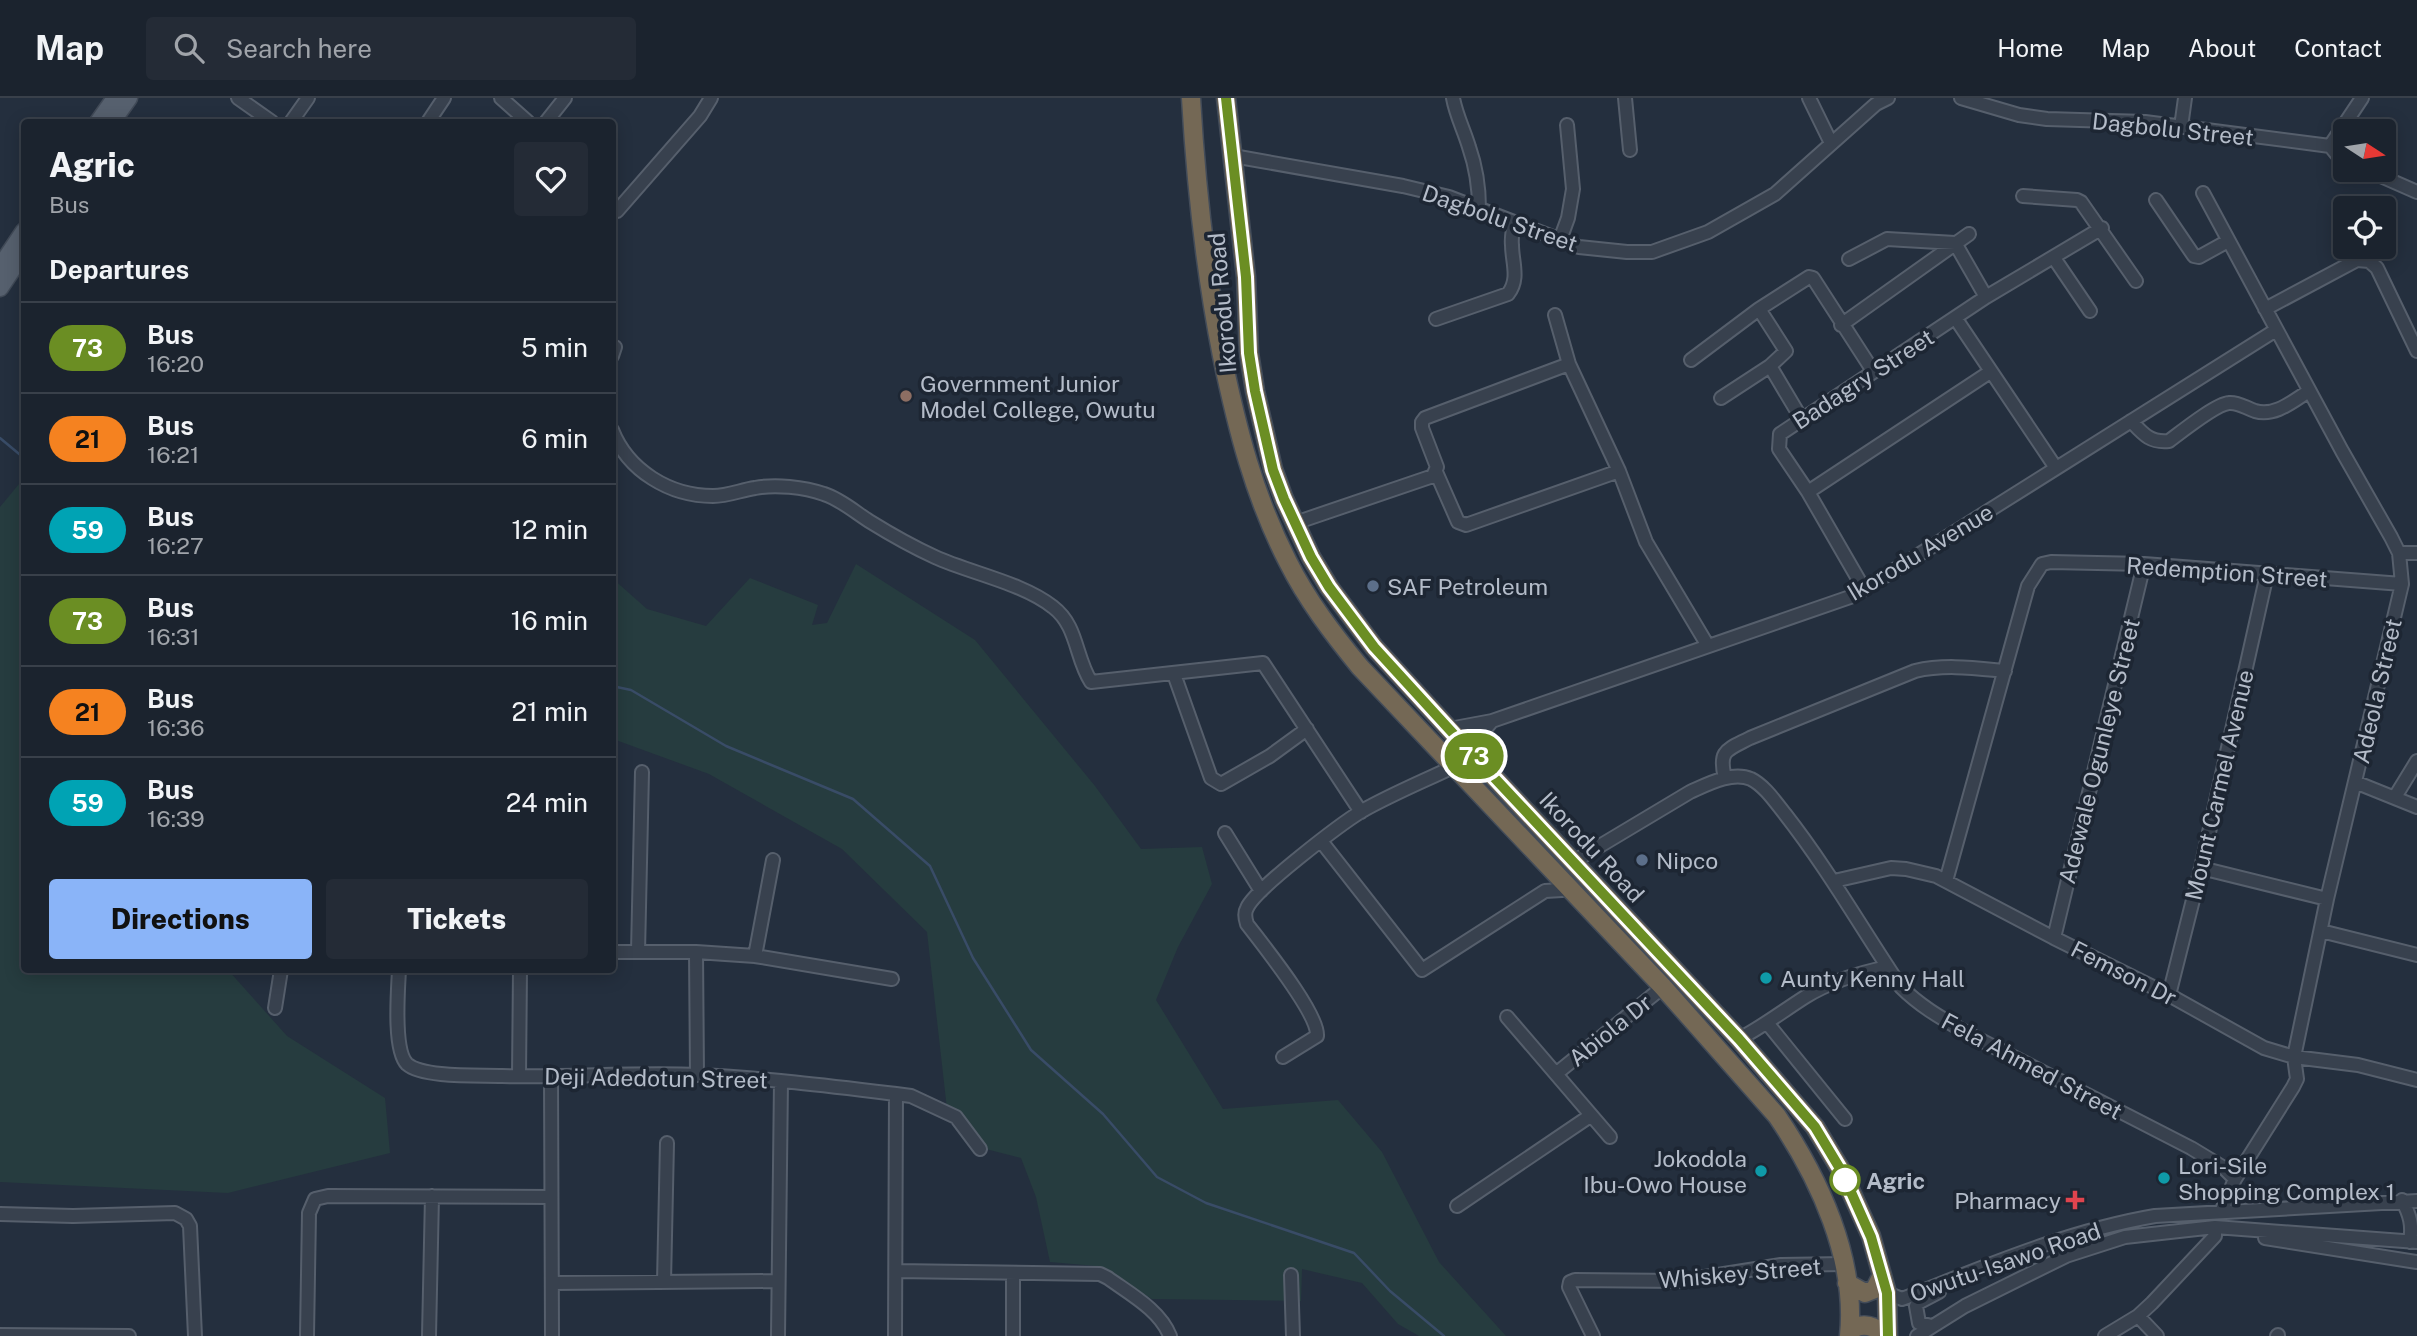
<!DOCTYPE html>
<style>
:root{--surface:#1b232e;--page:#242b36;--text:#f1f3f6;--muted:#a0a4aa;--line:#39404a;--accent:#8ab4f8}
body{margin:0;font-family:"Public Sans",sans-serif;background:var(--page);color:var(--text);height:100vh;display:flex;flex-direction:column;font-size:26px;white-space:nowrap}
*{box-sizing:border-box;margin:0}
p{font-size:23px;color:var(--muted)}
.icon{flex:none;width:38px;height:38px;fill:none;stroke:currentColor;stroke-width:2;stroke-linecap:round;stroke-linejoin:round}
.map{position:relative;flex:1;overflow:hidden}
.drawer{position:absolute;left:21px;top:21px;width:595px;height:854px;display:flex;flex-direction:column;background:var(--surface);border-radius:7px;box-shadow:0 4px 18px #0003,0 0 0 2px var(--line)}
.drawer>*{flex:none}
.badge{padding:0 14px;border-radius:23px;font-size:24px;line-height:46px}
.needle{width:46px;rotate:102deg}
.controls{position:absolute;left:2333px;top:21px;display:grid;gap:14px}
.controls a{display:grid;place-items:center;width:63px;height:63px;border-radius:7px;background:var(--surface);box-shadow:0 4px 18px #0003,0 0 0 2px var(--line);font-size:35px}
.map>.badge{position:absolute;translate:-50% -50%;box-shadow:0 0 0 4px #fff}
h2{padding:0 28px;font-size:26px;line-height:63px}
.round{display:grid;place-items:center;flex:none;width:74px;height:74px;border-radius:7px;background:var(--page)}
.headline{display:flex;align-items:center;justify-content:space-between;height:119px;padding:0 28px}
h1{font-size:33px;font-weight:800;line-height:52px}
.primary-button{display:flex;gap:14px;margin-top:auto;padding:14px 28px}
.primary-button a{flex:1;height:80px;border-radius:7px;background:var(--accent);color:#111;font-size:28px;font-weight:800;line-height:80px;text-align:center}
.primary-button a+a{background:var(--page);color:var(--text)}
ul{padding:0;list-style:none}
li{display:flex;align-items:center;gap:21px;height:91px;padding:0 28px;border-top:2px solid var(--line)}
li div{flex:1}
li b{display:block;font-size:26px}
li em{font-style:normal}
li .badge{min-width:77px;font-weight:700;text-align:center}
header{display:flex;align-items:center;gap:42px;box-sizing:border-box;height:98px;padding:0 35px;background:var(--surface);border-bottom:2px solid var(--line)}
header strong{font-size:33px}
nav{display:flex;gap:38px;margin-inline-start:auto;font-size:24px}
.search{width:490px;height:63px;background:var(--page);display:flex;align-items:center;gap:18px;box-sizing:border-box;padding:0 24px;border-radius:7px;color:var(--muted);font-size:26px}
.map>svg:first-child{display:block}
</style>
<header>
<strong>Map</strong>
<div class="search"><svg class="icon" aria-label="search" viewBox="0 0 24 24"><circle cx="10" cy="10" r="6"/><path d="M15 15l6 6"/></svg>Search here</div>
<nav><a>Home</a><a>Map</a><a>About</a><a>Contact</a></nav>
</header>
<div class="map">
<svg width="2417" height="1238" viewBox="0 0 2417 1238">
<rect width="100%" height="100%" fill="#242f3e"/>
<!-- green -->
<path fill="#263c3f" d="M24,380v492h204l59,66 98,62 5,55 -162,40 -228,-11v-675z
M856,466l119,76 120,146 46,63 61,-2 10,37 -34,63 -22,53 67,109 115,-9 44,52 57,110 67,74h-87l-21,-12 -36,-41 -60,-14 -1,32 -149,-2 -56,-33 -46,-4 -14,-65 -15,-39 -39,-10 -35,-39 -20,-177 -85,-83 -133,-75 -96,-35 -1,-161 35,31 59,17 44,-48 68,27 -6,20 15,-2z"/>
<g fill="none" stroke-linecap="round" stroke-linejoin="round">
<!-- stream -->
<path stroke="#394c67" stroke-width="2.5" d="M0,340l24,20
M612,588l19,4 95,56 127,53 77,67 43,92 58,92 72,64 54,63 49,26 148,50 36,38 54,45"/>
<!-- minor casing -->
<g stroke="#565f6c" stroke-width="16">
<path id="minor" d="M238,0l34,24
M501,0l27,24
M1453,0c3,17 11,32 16,49 7,20 10,40 10,61
M1625,0l5,52
M1809,0l22,45
M1961,0l58,17 28,4 98,3 185,24
M291,24l17,-24
M428,24l16,-24
M546,24l19,-24
M2181,29l4,-29
M2330,48l32,-48
M2330,48l9,11 6,3
M1233,58l170,30 46,11 130,50 48,5h25l56,-20 67,-38 101,-90 12,-6
M2367,72l50,22
M2203,95l139,258 49,86 8,16 3,31 -75,315 -33,158 3,22 -4,8 -58,92 -14,33
M2023,98l54,4 4,2 55,79
M2156,102l38,56 5,1 29,-16
M612,109l5,4 83,-95 11,-18
M1560,142l8,-22 5,-29 -6,-64
M2054,160l36,53
M1849,161l38,-20 68,4 31,54
M1759,211l27,42 -16,15 31,52
M2265,211l92,-49 12,1 8,7 40,83
M1555,217l14,49 50,107 27,71 62,104
M1436,221l72,-25c12,-15 4,-32 4,-49 -1,-7 1,-15 2,-23
M1956,221l100,149
M1841,227l128,-91
M612,258l3,-9
M1691,262l68,-51 50,-32 4,1 60,93
M1721,300l49,-32
M2131,323c12,13 19,22 38,20 12,-9 47,-37 60,-38 9,-1 17,5 26,8 20,6 38,-10 54,-20
M612,332c16,41 58,66 101,66 15,0 28,-6 42,-8 20,-4 49,-1 69,6 16,5 31,18 45,27 21,13 44,26 66,36 35,16 88,26 118,50 25,19 22,50 38,75l172,-19 98,149
M1436,374l22,50 8,3 153,-54
M1808,394l182,-120
M1295,425l138,-47 4,-9 -15,-39v-6l3,-4 144,-54
M2399,455h18
M1864,491l-56,-97 -29,-43 1,-15 206,-137 116,-69
M1174,576l37,104 10,6 49,-28 37,-27
M1449,631l43,-8 361,-125 423,-266
M1468,651l24,-28
M1725,680c-7,-28 2,-28 25,-40l165,-67c30,-7 59,-3 90,0
M2355,684l62,25
M2395,699l22,-36
M1225,735l36,58
M1321,743l101,129 123,-79 17,-1 7,-4
M1573,764l117,-70c18,-8 42,-21 61,-13 14,7 25,24 34,35 43,55 77,115 116,173 20,20 42,32 66,46l224,115 33,20 11,11
M2201,770l126,31
M1834,783l57,-13 15,1 30,7 118,62 115,57 95,53 30,9 64,8 59,15
M1946,783l82,-295 14,-22 9,-2 93,2 258,20
M2321,833l96,24
M2054,840l90,-374
M612,854h84l59,4 137,23
M638,854l4,-180
M696,854l1,123
M755,858l18,-96
M399,872c-1,20 -6,80 8,94 16,14 73,11 95,12 65,2 131,-4 197,-1 66,3 131,11 197,19l15,2 45,21 24,32
M2169,897l32,-127 66,-294
M275,910l6,-38
M1507,919l103,120
M1768,926l77,95
M1739,941c23,-12 44,-28 66,-42 25,-16 54,-24 83,-30
M1283,959l34,-21c2,-22 -55,-92 -70,-112 -2,-6 -3,-11 0,-16 8,-19 95,-85 115,-97 30,-17 62,-30 93,-45
M1557,975l106,-86
M519,978l1,-106
M551,978l1,260
M2402,1102c8,15 11,25 8,42
M1457,1108l133,-90
M0,1116l73,2 102,-3 11,6 4,7 5,110
M2265,1140l152,24
M896,1173l204,3 8,4c22,16 52,32 62,58
M1013,1175v63
M1291,1177l2,61
M664,1184l3,-139
M552,1185l225,-2
M1887,1195l15,6c82,-32 165,-68 253,-83l262,-15
M2138,1218l19,20
M1932,1228l-13,-3 -3,-17 2,-3 21,-11
M0,1237l129,1
M307,1238l2,-123 6,-14 13,-3 223,1
M429,1238l3,-140
M778,1238l3,-255
M895,1238l1,-242
M1593,1238l-24,-49 1,-5 5,-2 104,1 102,-16 63,-1
M1917,1238l48,-30 101,-50 59,-19 90,-10 202,15
M2105,1238l33,-20 14,-13 63,-67v-9
M2277,1238l1,-1"/>
</g>
<!-- major casing -->
<g stroke="#414a57" stroke-width="19">
<path id="major" d="M98,24l17,-24
M112,24l17,-24
M0,169l24,-36
M0,190l24,-36"/>
</g>
<!-- highway casing -->
<g stroke="#434c59" stroke-width="21">
<path id="highway" d="M1191,0c5,87 14,172 31,258 15,72 32,140 66,206 19,38 45,72 72,105l303,320 114,129c42,62 80,143 72,220
M1226,0l20,179 3,76 6,38 18,78 11,30 27,58 18,30 45,60 85,93 280,299 76,88 27,45 29,64 16,57 1,43
M1847,1185l18,10 10,-4 7,-14
M1850,1233c12,-10 25,-5 37,5"/>
</g>
<!-- minor -->
<use href="#minor" stroke="#38414e" stroke-width="12"/>
<!-- major -->
<use href="#major" stroke="#56606e" stroke-width="16"/>
<!-- highway -->
<use href="#highway" stroke="#746855" stroke-width="18"/>
</g>
<g fill="none" stroke-linecap="round" stroke-linejoin="round">
<!-- line casing -->
<g stroke="#fff" stroke-width="16">
<path id="line" d="M1226,0l20,179 3,76 6,38 18,79 11,29 27,58 18,30 45,60 85,93 280,299 76,88 27,45 29,65 16,56 1,43"/>
</g>
<!-- line -->
<use href="#line" stroke="#6b8e23" stroke-width="10"/>
</g>
<!-- markers -->
<circle fill="#8d6e63" stroke="#1d2633" stroke-width="2.5" cx="906" cy="298" r="7"/>
<g fill="#5c6f8a" stroke="#1d2633" stroke-width="2.5">
<circle cx="1373" cy="488" r="7"/>
<circle cx="1642" cy="762" r="7"/>
</g>
<g fill="#0f9aa8" stroke="#1d2633" stroke-width="2.5">
<circle cx="1766" cy="880" r="7"/>
<circle cx="1761" cy="1073" r="7"/>
<circle cx="2164" cy="1080" r="7"/>
</g>
<circle fill="#fff" stroke="#6b8e23" stroke-width="3.5" cx="1845" cy="1082" r="14"/>
<path fill="#e0444e" stroke="#1d2633" stroke-width="2.5" d="M2071.5 1091.5h7v7h7v7h-7v7h-7v-7h-7v-7h7z"/>
<g text-anchor="middle" dominant-baseline="central" stroke-width="7" stroke-linejoin="round" paint-order="stroke">
<!-- street labels -->
<g font-size="23" fill="#b4bcc9" stroke="#1d2633">
<text transform="translate(2173 31) rotate(6)">Dagbolu Street</text>
<text transform="translate(1500 120) rotate(19)">Dagbolu Street</text>
<text transform="translate(1222 205) rotate(-95)">Ikorodu Road</text>
<text transform="translate(1863 281) rotate(-33)">Badagry Street</text>
<text transform="translate(1920 454) rotate(-31)">Ikorodu Avenue</text>
<text transform="translate(2227 474) rotate(4)">Redemption Street</text>
<text transform="translate(2377 593) rotate(-77)">Adeola Street</text>
<text transform="translate(2099 653) rotate(-76)">Adewale Ogunleye Street</text>
<text transform="translate(2219 687) rotate(-77)">Mount Carmel Avenue</text>
<text transform="translate(1592 749) rotate(47)">Ikorodu Road</text>
<text transform="translate(2124 875) rotate(27)">Femson Dr</text>
<text transform="translate(1610 932) rotate(-39)">Abiola Dr</text>
<text transform="translate(2032 968) rotate(28)">Fela Ahmed Street</text>
<text transform="translate(656 980) rotate(1)">Deji Adedotun Street</text>
<text transform="translate(2005 1164) rotate(-19)">Owutu-Isawo Road</text>
<text transform="translate(1740 1175) rotate(-5)">Whiskey Street</text>
</g>
<!-- poi labels -->
<g font-size="23" fill="#b4bcc9" stroke="#1d2633" text-anchor="start">
<text x="920" y="285">Government Junior<tspan x="920" dy="26">Model College, Owutu</tspan></text>
<text x="1387" y="488">SAF Petroleum</text>
<text x="1656" y="762">Nipco</text>
<text x="1780" y="880">Aunty Kenny Hall</text>
<text x="1747" y="1060" text-anchor="end">Jokodola<tspan x="1747" dy="26">Ibu-Owo House</tspan></text>
<text x="2178" y="1067">Lori-Sile<tspan x="2178" dy="26">Shopping Complex 1</tspan></text>
<text x="2061" y="1102" text-anchor="end">Pharmacy</text>
</g>
<!-- stop labels -->
<g font-size="23" font-weight="bold" fill="#b4bcc9" stroke="#1d2633" text-anchor="start">
<text x="1866" y="1082">Agric</text>
</g>
</g>
</svg>
<div class="controls">
<a><svg class="needle" viewBox="-14 -14 28 28"><path d="M0-13l5 13h-10z" fill="#e53935"/><path d="M0 13l5-13h-10z" fill="#a0a4aa"/></svg></a>
<a><svg class="icon" aria-label="locate" viewBox="0 0 24 24"><circle cx="12" cy="12" r="6"/><path d="M12 2v4M12 18v4M2 12h4M18 12h4"/></svg></a>
</div>
<b class="badge" style="left:1474px;top:658px;background:#6b8e23;color:#fff">73</b>
<section class="drawer">
<div class="headline"><div><h1>Agric</h1><p>Bus</p></div><a class="round"><svg class="icon" aria-label="heart" viewBox="0 0 24 24"><path d="M12 20l-8-8c-3-5 5-10 8-4 3-6 11-1 8 4z"/></svg></a></div>
<h2>Departures</h2>
<ul>
<li><span class="badge" style="background:#6b8e23;color:#fff">73</span><div><b>Bus</b><p>16:20</p></div><em>5 min</em></li>
<li><span class="badge" style="background:#f58220;color:#111">21</span><div><b>Bus</b><p>16:21</p></div><em>6 min</em></li>
<li><span class="badge" style="background:#00a3b4;color:#fff">59</span><div><b>Bus</b><p>16:27</p></div><em>12 min</em></li>
<li><span class="badge" style="background:#6b8e23;color:#fff">73</span><div><b>Bus</b><p>16:31</p></div><em>16 min</em></li>
<li><span class="badge" style="background:#f58220;color:#111">21</span><div><b>Bus</b><p>16:36</p></div><em>21 min</em></li>
<li><span class="badge" style="background:#00a3b4;color:#fff">59</span><div><b>Bus</b><p>16:39</p></div><em>24 min</em></li>
</ul>
<div class="primary-button"><a>Directions</a><a>Tickets</a></div>
</section>
</div>
